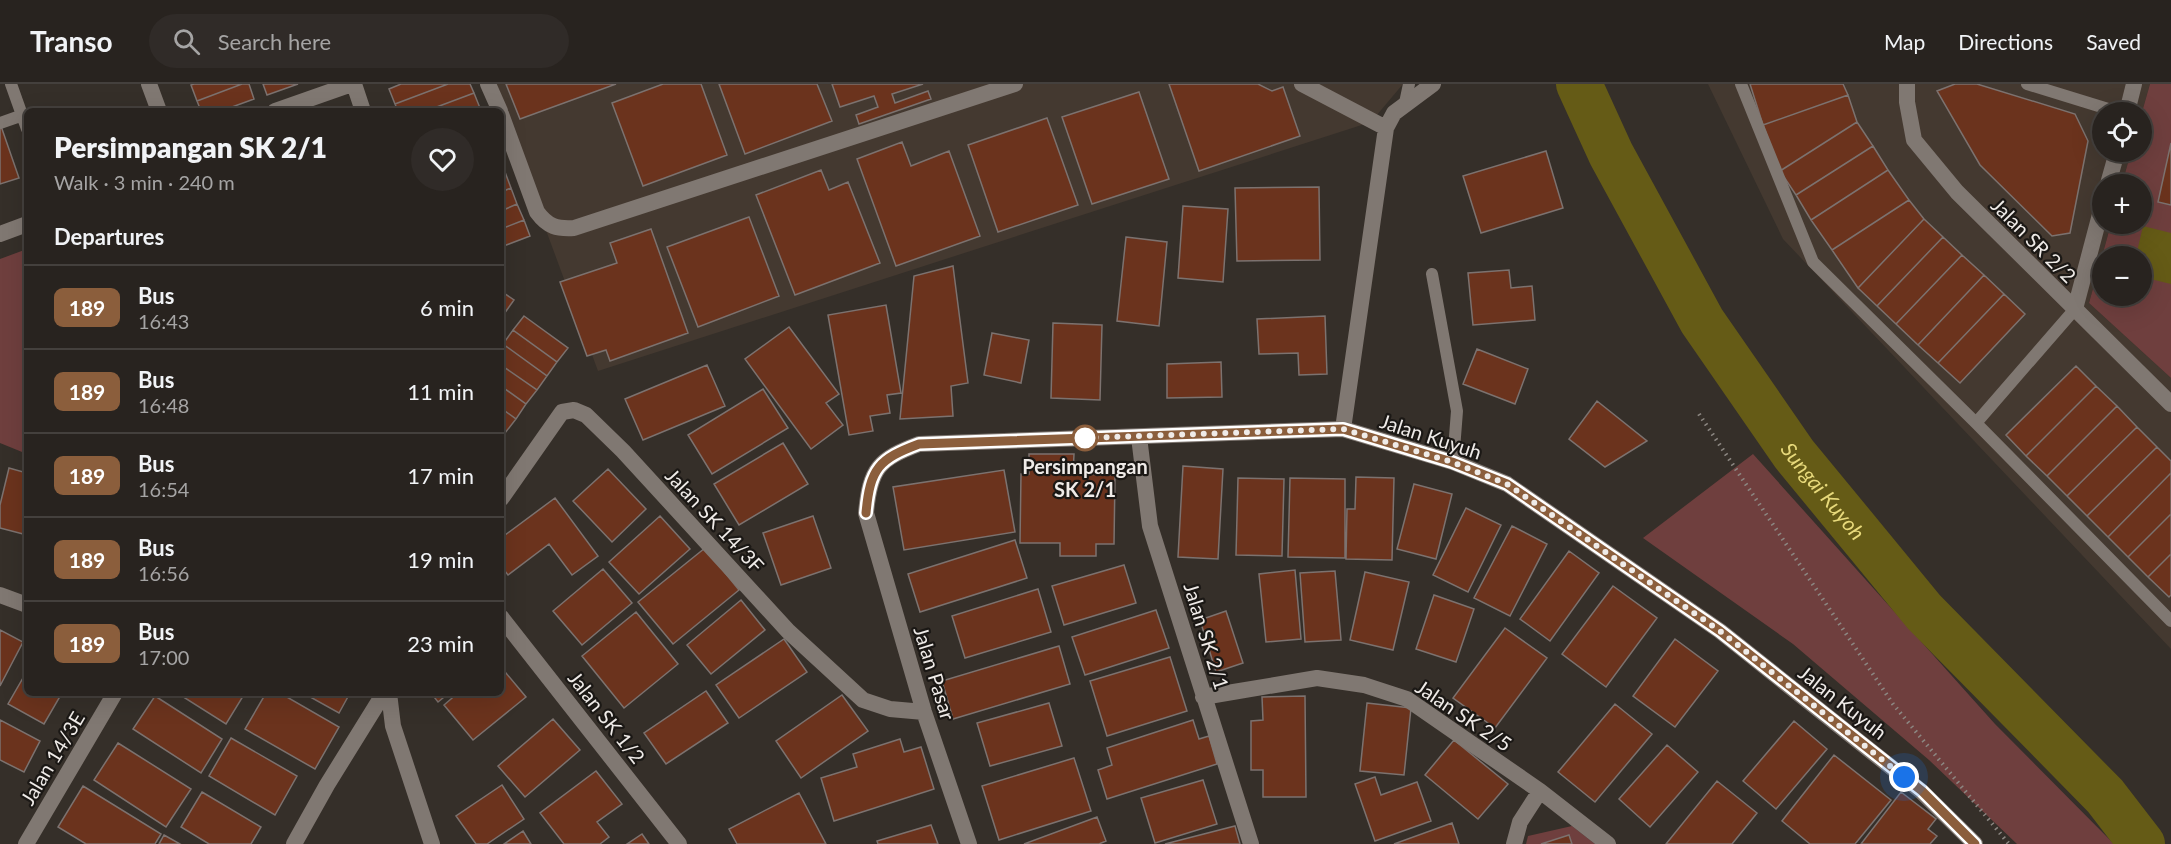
<!DOCTYPE html>
<meta charset="utf-8">
<style>
:root{--surface:#28231f;--page:#302b28;--text:#f1f3f6;--muted:#a5a4a4;--line:#44403d}
body{margin:0;font-family:Lato,sans-serif;background:var(--page);color:var(--text);height:100vh;display:flex;flex-direction:column;font-size:22px;white-space:nowrap}
*{box-sizing:border-box;margin:0}
p{font-size:20px;color:var(--muted)}
.icon{flex:none;width:33px;height:33px;fill:none;stroke:currentColor;stroke-width:2;stroke-linecap:round;stroke-linejoin:round}
.map{position:relative;flex:1;overflow:hidden}
.panel{position:absolute;left:24px;top:24px;width:480px;height:588px;display:flex;flex-direction:column;background:var(--surface);border-radius:9px;box-shadow:0 6px 24px #0002,0 0 0 2px var(--line)}
.panel>*{flex:none}
.badge{padding:0 12px;border-radius:9px;font-size:21px;line-height:39px}
.controls{position:absolute;left:2092px;top:18px;display:grid;gap:12px}
.controls a{display:grid;place-items:center;width:60px;height:60px;border-radius:50%;background:var(--surface);box-shadow:0 6px 24px #0002,0 0 0 2px var(--line);font-size:30px}
.you{position:absolute;width:30px;height:30px;margin:-15px;border:4px solid #fff;border-radius:50%;background:#1a73e8;box-shadow:0 0 0 9px #1a73e833}
.map>.badge{position:absolute;translate:-50% -50%;box-shadow:0 0 0 3px #fff}
h2{padding:0 30px;font-size:22px;line-height:54px}
.round{display:grid;place-items:center;flex:none;width:63px;height:63px;border-radius:32px;background:var(--page)}
.overview{display:flex;align-items:center;justify-content:space-between;height:102px;padding:0 30px}
h1{font-size:28px;font-weight:800;line-height:45px}
ul{padding:0;list-style:none}
li{display:flex;align-items:center;gap:18px;height:84px;padding:0 30px;border-top:2px solid var(--line)}
li div{flex:1}
li b{display:block;font-size:22px}
li em{font-style:normal}
li .badge{min-width:66px;font-weight:700;text-align:center}
header{display:flex;align-items:center;gap:36px;box-sizing:border-box;height:84px;padding:0 30px;background:var(--surface);border-bottom:2px solid var(--line)}
header strong{font-size:28px}
nav{display:flex;gap:33px;margin-inline-start:auto;font-size:21px}
.search{width:420px;height:54px;background:var(--page);display:flex;align-items:center;gap:15px;box-sizing:border-box;padding:0 21px;border-radius:33px;color:var(--muted);font-size:22px}
.map>svg:first-child{display:block}
</style>
<header>
<strong>Transo</strong>
<div class="search"><svg class="icon" aria-label="search" viewBox="0 0 24 24"><circle cx="10" cy="10" r="6"/><path d="M15 15l6 6"/></svg>Search here</div>
<nav><a>Map</a><a>Directions</a><a>Saved</a></nav>
</header>
<div class="map">
<svg width="2171" height="760" viewBox="0 0 2171 760">
<rect width="100%" height="100%" fill="#352f29"/>
<!-- built -->
<path fill="#443930" d="M492,0h911l-32,38 -773,249z
M1708,0h442l-8,28h-39v40h28l-9,32h-19v40h8l-22,79 82,75v271l-388,-410z"/>
<!-- green -->
<path fill="#6f3f3e" fill-rule="evenodd" d="M2150,0h21v294l-82,-75 22,-79h31v-40h-20l9,-32h11v-40zM2103,172h39v40h-39z
M27,165v205l-27,-11v-184z
M1753,370l242,270 119,120h-97l-88,-84 -136,-116 -150,-106z
M1572,742l23,18h-69l2,-8z"/>
<!-- water -->
<path fill="#655b16" d="M2143,142l28,7v51l-29,-7v-21h-6z"/>
<g fill="none" stroke-linecap="round" stroke-linejoin="round">
<!-- river -->
<path stroke="#655b16" stroke-width="46" id="s1" d="M1579,0l32,70 91,167 92,133 130,158 181,184 37,48"/>
</g>
<!-- building -->
<path fill="#6b331d" stroke="#7c726f" stroke-width="1.5" d="M194,0h48l-45,17 -6,-16z
M242,0h7l5,15 -33,12h-20l-4,-10z
M263,0h35l-31,11z
M401,0h47l-53,20 -6,-15z
M448,0h22l4,9 -48,18h-28l-3,-7z
M506,0h110l-96,35z
M663,0h38l26,71 -84,31 -31,-83z
M719,0h98l15,37 -87,33z
M832,0h91l-31,10 3,9 33,-12 3,8 -72,25 -3,-9 22,-8 -4,-11 -34,11z
M1169,0h89l14,7 11,-4 17,49 -101,35z
M1750,0h93l5,11 -85,30z
M1955,0h22l98,30 13,27 -18,92 -18,3 -72,-71 -43,-74z
M1139,8l30,87 -77,25 -30,-87z
M474,9l6,15 -7,3h-47z
M1848,11l9,27 -77,49 -17,-46z
M1047,34l31,87 -80,27 -30,-87z
M1857,38l16,24 -77,49 -16,-24z
M1,42l18,52 -19,6v-57z
M902,58l9,24 38,-15 31,85 -84,30 -39,-107z
M2171,59v62l-13,-3z
M1873,62l15,24 -77,50 -15,-25z
M1546,67l17,57 -82,25 -18,-57z
M821,86l8,20 19,-8 32,81 -85,32 -39,-100z
M1888,86l21,30 -77,50 -21,-30z
M505,88l6,16 -10,4v-18z
M1319,103l1,73 -83,1 -2,-73z
M511,104l6,16 -16,7v-19z
M1909,116l15,19 -66,69 -26,-38z
M517,120l7,16 -23,9v-18z
M1183,122l45,3 -5,73 -45,-4z
M749,133l30,79 -81,31 -31,-80z
M1924,135l19,18 -66,69 -19,-18z
M524,136l6,16 -29,11v-18z
M651,145l37,104 -78,28 -4,-11 -19,6 -27,-74 57,-19 -7,-20z
M1126,153l41,5 -8,84 -42,-5z
M1943,153l19,18 -66,69 -19,-18z
M1962,171l22,20 -66,70 -22,-21z
M953,182l15,117 -17,3 2,30 -53,3 14,-143z
M1509,186l2,18 21,-2 3,34 -62,5 -5,-52z
M1984,191l20,19 -66,69 -20,-18z
M501,207l13,9 -10,14 -3,-2z
M2004,210l21,20 -65,69 -22,-20z
M886,221l15,88 -14,2 3,18 -20,3 3,15 -24,4 -21,-120z
M524,232l44,32 -11,14 -44,-32z
M1325,232l2,58 -28,1 -1,-22 -39,1 -2,-35z
M1053,239l49,2 -2,75 -49,-2z
M789,243l50,67 -13,9 17,22 -32,24 -66,-90z
M513,246l44,32 -10,14 -44,-32z
M992,249l37,7 -8,43 -37,-8z
M503,260l44,32 -10,14 -36,-25z
M1477,265l51,20 -13,35 -52,-20z
M1221,278l1,35 -55,1v-34z
M501,281l36,25 -11,14 -25,-18z
M707,281l18,41 -82,34 -18,-41z
M2076,282l20,20 -70,70 -20,-21z
M501,302l25,18 -10,15 -15,-11z
M2096,302l21,20 -70,70 -21,-20z
M763,305l25,39 -76,46 -24,-39z
M1597,317l50,40 -42,26 -36,-28z
M2117,322l20,21 -70,69 -20,-20z
M501,324l15,11 -11,14 -4,-3z
M2137,343l20,20 -70,69 -20,-20z
M783,359l25,41 -69,41 -25,-41z
M2157,363l14,14v12l-63,64 -21,-21z
M1029,370h45l-1,20 42,1 -1,69h-18v12h-36v-13h-40l1,-69h8z
M1183,382l40,3 -5,90 -40,-2z
M9,384l18,5v62l-27,-7v-23z
M608,385l38,40 -34,33 -39,-41z
M1004,386l11,62 -111,18 -11,-63z
M2171,389v41l-43,43 -20,-20z
M1356,393l38,1 -2,82 -46,-1 1,-50h8z
M1238,394l46,1 -2,77 -46,-1z
M1290,394l55,1v79l-57,-1z
M1414,400l38,10 -16,65 -39,-10z
M555,414l43,58 -26,19 -23,-31 -41,31 -7,-9v-28z
M1466,424l35,17 -33,67 -35,-17z
M2171,430v40l-23,23 -20,-20z
M660,432l30,33 -51,45 -30,-32z
M813,432l18,52 -50,17 -18,-52z
M1512,442l35,18 -37,72 -36,-18z
M1015,456l12,38 -107,34 -12,-38z
M705,464l34,42 -66,54 -35,-42z
M1569,467l30,22 -49,68 -30,-22z
M2171,470v41l-2,2 -21,-20z
M1124,481l12,38 -72,22 -12,-39z
M603,485l29,34 -50,42 -29,-34z
M1295,486l6,69 -35,3 -7,-68z
M1335,487l6,69 -36,2 -5,-69z
M1365,488l44,10 -16,68 -43,-10z
M1613,502l44,32 -51,69 -44,-33z
M1038,505l13,43 -86,26 -13,-42z
M1434,511l40,14 -18,53 -40,-13z
M741,516l24,30 -54,44 -24,-29z
M1156,526l13,38 -84,27 -13,-38z
M1226,527l17,52 -27,9 -16,-52z
M636,528l42,52 -54,44 -42,-52z
M1505,544l42,30 -52,70 -42,-30z
M0,546l23,12 -23,44z
M784,555l23,33 -68,46 -23,-33z
M1675,555l43,32 -43,56 -42,-31z
M1059,562l11,38 -117,35 -11,-38z
M1170,573l17,54 -80,25 -17,-55z
M501,583l25,30 -53,43 -29,-35 14,-12h43z
M27,587v22h35l-18,31 -36,-20z
M706,607l22,32 -62,41 -22,-31z
M177,609h68l-19,31z
M266,609h14l59,34 -24,42 -70,-40z
M303,609h47l-11,20z
M431,609h18l-11,9z
M842,611l26,36 -67,47 -25,-37z
M155,612l67,43 -21,34 -68,-44z
M1305,612l1,101h-43v-27h-12v-49l12,-1 -1,-23z
M1049,619l13,43 -72,20 -13,-43z
M1367,619l44,5 -7,67 -44,-4z
M1615,620l37,30 -57,68 -37,-30z
M553,635l27,31 -55,47 -27,-31z
M0,636l40,21 -16,31 -24,-12z
M1193,636l6,19 10,-3 8,28 -110,35 -9,-29 14,-5 -5,-17z
M1794,637l33,28 -51,60 -33,-28z
M231,654l66,38 -22,39 -66,-39z
M900,655l4,13 17,-5 13,42 -100,32 -13,-43 36,-11 -4,-13z
M1454,656l54,44 -30,35 -53,-44z
M118,659l73,46 -25,38 -72,-47z
M1667,661l31,27 -48,55 -31,-28z
M1834,671l57,45 -36,44h-45l-28,-23z
M1074,674l17,53 -92,29 -17,-54z
M596,687l26,33 -25,18 12,15 -9,7h-36l-24,-31z
M1375,693l6,18 36,-13 14,39 -56,20 -20,-57z
M1203,696l14,44 -62,19 -14,-45z
M1717,697l40,32 -25,31h-66z
M502,701l22,34 -37,25h-11l-20,-28z
M83,702l78,48 -6,10h-69l-28,-17z
M202,708l59,35 -10,17h-42l-28,-17z
M1901,708l35,27 -8,10 9,7 -7,8h-69z
M799,709l27,51h-89l-8,-15z
M1097,733l9,24 -7,3h-75z
M1452,739l7,21h-65z
M931,741l7,19h-60l-1,-3z
M1235,742l5,18h-75z
M523,747l8,13h-27z
M642,750l7,10h-22z
M164,751l16,9h-21z
M1569,751l3,9h-31z"/>
<g fill="none" stroke-linecap="round" stroke-linejoin="round">
<!-- path -->
<path stroke="#8c8782" stroke-width="4" stroke-dasharray="1.5 4.5" stroke-linecap="butt" d="M1699,330l194,290 116,140"/>
<!-- service -->
<path stroke="#807872" stroke-width="12" d="M11,0l16,45
M1741,0l72,178 163,161 195,198
M2027,0l91,28
M1405,19l4,-19
M0,39l23,-8
M1432,190l25,137 -4,51
M1976,339l99,-114"/>
<!-- minor -->
<path stroke="#807872" stroke-width="16" d="M149,0l10,27
M354,0l9,27
M488,0l12,27
M1302,0l84,44
M1907,0v18l7,38 43,52 214,212
M275,27l77,-27
M2127,28l7,-28
M501,30l36,98c11,15 20,17 37,16l441,-144
M2108,100l9,-32
M0,150l27,-10
M2075,225l28,-106
M1343,345l43,-301 8,-15 39,-29
M1139,353l11,89 101,318
M501,415l61,-87 12,-2 12,5 37,36 165,180 75,69 27,9 34,3
M0,511l27,10
M501,533l178,227
M389,609l4,33 39,118
M1203,613l114,-19 47,7 43,14 133,92 68,53
M26,760l89,-151
M294,760l33,-59 57,-92
M969,760l-45,-132 -58,-199c4,-45 13,-54 53,-69l424,-15 110,33 54,22 213,147 201,160 54,53
M1514,760l6,-22 20,-31"/>
</g>
<g fill="none" stroke-linecap="round" stroke-linejoin="round">
<!-- line casing -->
<g stroke="#fff" stroke-width="14">
<path id="line" d="M866,429c4,-45 13,-54 53,-69l424,-15 109,33 55,22 213,147 202,160 53,53"/>
</g>
<!-- line -->
<use href="#line" stroke="#8b5e3c" stroke-width="9"/>
<!-- walk -->
<path stroke="#efebe8" stroke-width="6" stroke-dasharray="0 10.8" d="M1085,354l258,-9 109,33 55,22 213,147 184,146"/>
</g>
<!-- markers -->
<circle fill="#fff" stroke="#8b5e3c" stroke-width="3" cx="1085" cy="354" r="12"/>
<g text-anchor="middle" dominant-baseline="central" stroke-width="4.5" stroke-linejoin="round" paint-order="stroke">
<!-- street labels -->
<g font-size="20" fill="#efebe8" stroke="#1b1815">
<text transform="translate(2034 156) rotate(45)">Jalan SR 2/2</text>
<text transform="translate(1431 352) rotate(18)">Jalan Kuyuh</text>
<text transform="translate(715 436) rotate(47)">Jalan SK 14/3F</text>
<text transform="translate(1207 552) rotate(73)">Jalan SK 2/1</text>
<text transform="translate(935 589) rotate(73)">Jalan Pasar</text>
<text transform="translate(1843 618) rotate(38)">Jalan Kuyuh</text>
<text transform="translate(1464 631) rotate(34)">Jalan SK 2/5</text>
<text transform="translate(607 633) rotate(52)">Jalan SK 1/2</text>
<text transform="translate(52 674) rotate(-59)">Jalan 14/3E</text>
</g>
<!-- stop labels -->
<g font-size="20" font-weight="bold" fill="#efebe8" stroke="#1b1815">
<text x="1085" y="382">Persimpangan<tspan x="1085" dy="23">SK 2/1</tspan></text>
</g>
<!-- water labels -->
<g font-size="21" font-style="italic" fill="#e7d97b" stroke="#1b1815">
<text stroke="none"><textPath href="#s1" startOffset="476">Sungai Kuyoh</textPath></text>
</g>
</g>
</svg>
<div class="controls">
<a><svg class="icon" aria-label="locate" viewBox="0 0 24 24"><circle cx="12" cy="12" r="6"/><path d="M12 2v4M12 18v4M2 12h4M18 12h4"/></svg></a>
<a>+</a>
<a>−</a>
</div>
<div class="you" style="left:1904px;top:693px"></div>
<section class="panel">
<div class="overview"><div><h1>Persimpangan SK 2/1</h1><p>Walk · 3 min · 240 m</p></div><a class="round"><svg class="icon" aria-label="heart" viewBox="0 0 24 24"><path d="M12 20l-8-8c-3-5 5-10 8-4 3-6 11-1 8 4z"/></svg></a></div>
<h2>Departures</h2>
<ul>
<li><span class="badge" style="background:#8b5e3c;color:#fff">189</span><div><b>Bus</b><p>16:43</p></div><em>6 min</em></li>
<li><span class="badge" style="background:#8b5e3c;color:#fff">189</span><div><b>Bus</b><p>16:48</p></div><em>11 min</em></li>
<li><span class="badge" style="background:#8b5e3c;color:#fff">189</span><div><b>Bus</b><p>16:54</p></div><em>17 min</em></li>
<li><span class="badge" style="background:#8b5e3c;color:#fff">189</span><div><b>Bus</b><p>16:56</p></div><em>19 min</em></li>
<li><span class="badge" style="background:#8b5e3c;color:#fff">189</span><div><b>Bus</b><p>17:00</p></div><em>23 min</em></li>
</ul>
</section>
</div>
